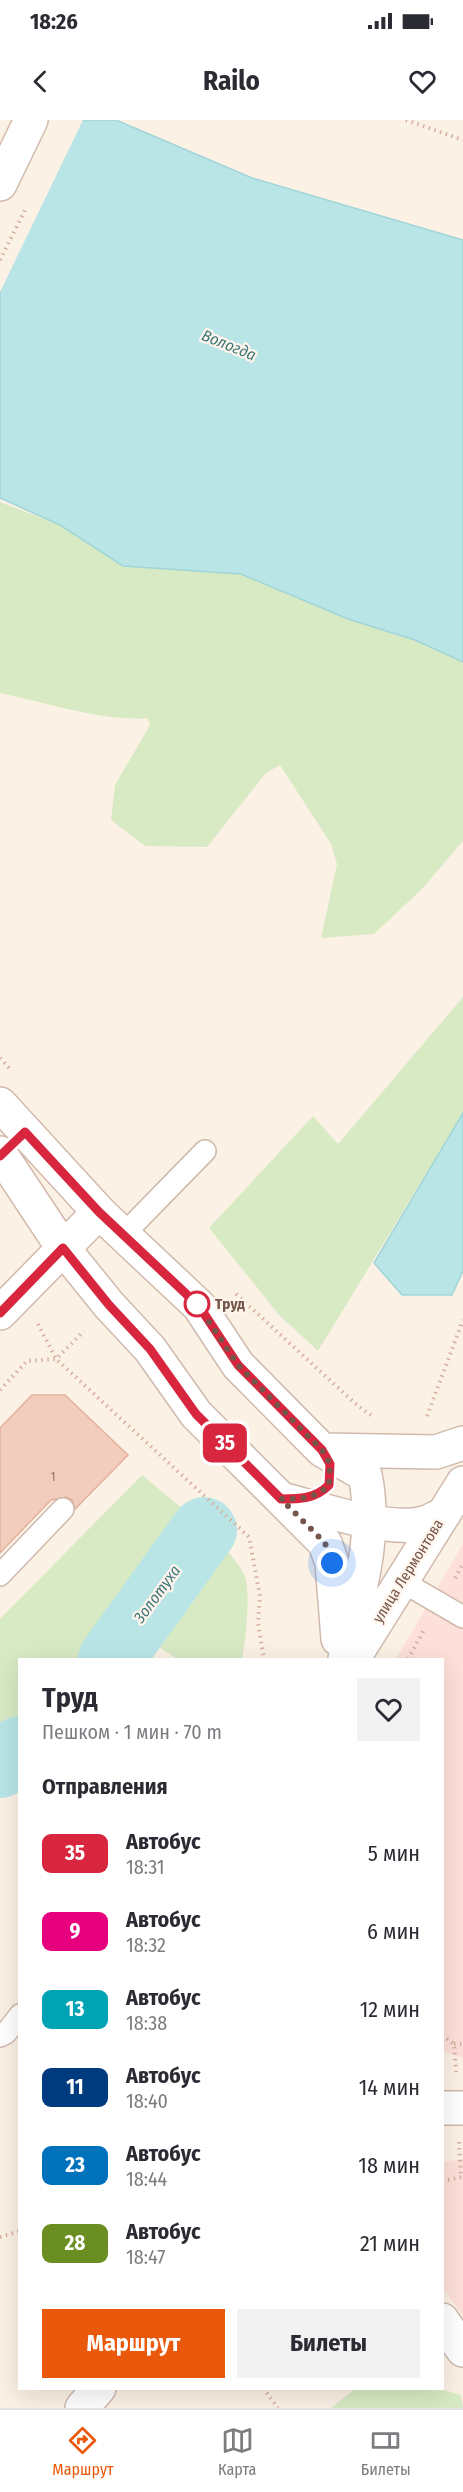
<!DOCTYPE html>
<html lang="ru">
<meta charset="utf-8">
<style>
:root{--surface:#fff;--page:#f2f2f3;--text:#2b2b33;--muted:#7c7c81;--line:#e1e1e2;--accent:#ea580c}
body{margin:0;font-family:"Fira Sans Condensed",sans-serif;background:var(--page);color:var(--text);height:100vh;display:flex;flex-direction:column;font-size:22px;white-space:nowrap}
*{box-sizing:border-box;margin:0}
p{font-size:20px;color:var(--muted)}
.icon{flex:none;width:33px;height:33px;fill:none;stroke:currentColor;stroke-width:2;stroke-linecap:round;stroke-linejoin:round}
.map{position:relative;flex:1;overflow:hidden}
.drawer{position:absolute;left:18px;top:1538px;width:426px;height:732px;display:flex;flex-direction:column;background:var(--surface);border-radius:0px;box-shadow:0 6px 24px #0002}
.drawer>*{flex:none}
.badge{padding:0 12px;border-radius:9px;font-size:21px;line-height:39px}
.you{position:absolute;width:30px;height:30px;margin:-15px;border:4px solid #fff;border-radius:50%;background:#1a73e8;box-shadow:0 0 0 9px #1a73e833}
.map>.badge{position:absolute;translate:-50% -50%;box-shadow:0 0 0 3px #fff}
h2{padding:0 24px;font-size:22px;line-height:54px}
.round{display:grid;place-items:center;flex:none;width:63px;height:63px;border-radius:0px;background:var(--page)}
.summary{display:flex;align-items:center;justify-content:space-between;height:102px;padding:0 24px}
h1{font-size:28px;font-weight:700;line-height:45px}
.action{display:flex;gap:12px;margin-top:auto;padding:12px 24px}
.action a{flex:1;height:69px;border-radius:0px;background:var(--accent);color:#fff;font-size:24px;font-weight:700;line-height:69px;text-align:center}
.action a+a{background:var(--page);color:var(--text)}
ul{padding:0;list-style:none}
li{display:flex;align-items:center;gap:18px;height:78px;padding:0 24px}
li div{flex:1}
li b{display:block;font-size:22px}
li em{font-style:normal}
li .badge{min-width:66px;font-weight:700;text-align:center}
.status{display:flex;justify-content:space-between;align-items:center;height:42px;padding:0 30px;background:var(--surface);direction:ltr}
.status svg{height:16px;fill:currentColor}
header{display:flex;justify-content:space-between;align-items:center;height:78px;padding:0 24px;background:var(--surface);font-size:27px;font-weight:700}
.tab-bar{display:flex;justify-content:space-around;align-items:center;height:84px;border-top:2px solid var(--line);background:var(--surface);font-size:16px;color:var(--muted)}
.tab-bar a{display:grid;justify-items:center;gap:3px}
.tab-bar .current{color:var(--accent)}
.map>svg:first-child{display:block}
</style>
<div class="status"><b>18:26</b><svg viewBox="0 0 49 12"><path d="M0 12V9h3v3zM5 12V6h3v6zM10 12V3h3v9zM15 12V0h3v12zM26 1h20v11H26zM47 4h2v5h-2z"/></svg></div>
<header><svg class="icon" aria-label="back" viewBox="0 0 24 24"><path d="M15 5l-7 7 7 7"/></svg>Railo<svg class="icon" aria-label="heart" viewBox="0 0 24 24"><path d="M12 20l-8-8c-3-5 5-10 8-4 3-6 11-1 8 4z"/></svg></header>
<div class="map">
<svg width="463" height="2288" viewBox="0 0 463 2288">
<rect width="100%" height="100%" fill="#fcf1e5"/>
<!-- commercial -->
<path fill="#fde0d9" d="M463,1424v514l-20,-7 -1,-392h-46z
M463,2039v157l-20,-28 -1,-126z"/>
<!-- green -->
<path fill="#d8eac4" d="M0,382l60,23 63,41 118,8 107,45 67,21 48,22v179l-42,49 -47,44 -53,4 16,-74 -6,-20 -51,-79 -14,8 -59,74 -62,-1 -34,-26 4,-35 35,-60 -3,-7c-45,4 -102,-16 -147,-25z
M463,877v116l-145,238 -38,-35 -71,-88 104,-112 25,28z
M142,1355c25,21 97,76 104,105 4,21 0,58 -4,79h-65l-18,-12 -16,12h-123l-1,120 -19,19v-179z
M356,2268h81l24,7 2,13h-132z"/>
<!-- water -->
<path fill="#bae5e6" stroke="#a0d5d8" stroke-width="1.5" d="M0,0h116l136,58 211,62v422l-48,-22 -67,-21 -107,-45 -118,-8 -63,-41 -60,-27z
M463,993v158l-11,24h-50l-28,-32z"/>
<!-- pier -->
<path fill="#fcf1e5" d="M0,0h83l-83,172z"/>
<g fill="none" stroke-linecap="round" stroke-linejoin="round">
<!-- river -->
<path stroke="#bae5e6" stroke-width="66" d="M111,1539l93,-129
M0,1645l20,-16"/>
</g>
<!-- building -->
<path fill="#f2ccbd" stroke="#e4b19d" stroke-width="1.5" d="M32,1275h33l63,60 -53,54 -3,-9 -5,-3 -16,3 -51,53v-125z"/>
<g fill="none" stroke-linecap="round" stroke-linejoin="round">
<!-- service casing -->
<g stroke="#d0baae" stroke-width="24">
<path id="service" d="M122,1116l83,-85
M0,1455l63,-66
M401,1461l62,36
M0,1916l6,-3 14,-18"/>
</g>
<!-- minor casing -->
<g stroke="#d0baae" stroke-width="36">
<path id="minor" d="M99,1092l100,94 39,59 84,85 43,25c13,61 -8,124 -20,184
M63,1128l46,57 41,44 46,65 129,129 7,20 6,76
M324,1330l112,2 27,-9
M281,1379c37,9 108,34 142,24 7,-1 14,-6 21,-9
M353,1539l110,-176
M442,1988h21
M442,2200l21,30
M82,2288l17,-20"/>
</g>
<!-- secondary casing -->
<g stroke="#d3b9ac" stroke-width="36">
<path id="secondary" d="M0,64l31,-64
M0,984l99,108 -99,101
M0,1033l63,95"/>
</g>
<!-- path -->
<path stroke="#d7afa0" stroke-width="4" stroke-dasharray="1.5 4.5" stroke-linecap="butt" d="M406,0l57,20
M0,140l25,-50
M0,938l10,11
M236,1174l122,112 13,9
M38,1204l18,35 193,178 11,59 -2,27 6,36
M0,1270l27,-29 29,-2 28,-28
M427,1296l36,-96
M455,1458l8,-15
M408,1539l17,-31
M442,1915l12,9 2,28
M454,1924h9
M459,2022l2,35
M442,2061l20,-4
M0,2117l20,-6
M263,2268l15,20"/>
<!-- service -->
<use href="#service" stroke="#fff" stroke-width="21"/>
<!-- minor -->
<use href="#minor" stroke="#fff" stroke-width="33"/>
<!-- secondary -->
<use href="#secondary" stroke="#fff" stroke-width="33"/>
</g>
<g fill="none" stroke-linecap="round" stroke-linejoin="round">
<!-- line casing -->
<g stroke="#fff" stroke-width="14">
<path id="line" d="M0,1036l25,-24 74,80 100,94 39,59 84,85 8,14 -1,21c-14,14 -29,14 -48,14l-85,-85 -46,-65 -41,-44 -46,-57 -63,65"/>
</g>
<!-- line -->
<use href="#line" stroke="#d7263d" stroke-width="9"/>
<!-- walk -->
<path stroke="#75554a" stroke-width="6" stroke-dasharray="0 10.8" d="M197,1184l41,61 84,85 8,14 -1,21c-14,14 -29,14 -48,14l44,44 7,20"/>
</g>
<!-- markers -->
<circle fill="#fff" stroke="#d7263d" stroke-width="3" cx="197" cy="1184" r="12"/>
<g text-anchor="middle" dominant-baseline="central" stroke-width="4.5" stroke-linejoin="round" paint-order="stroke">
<!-- number labels -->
<g font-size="12" fill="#947367">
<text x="53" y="1357">1</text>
</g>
<!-- stop labels -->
<g font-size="15" font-weight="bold" fill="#75554a" stroke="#fff5ec" text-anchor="start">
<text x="215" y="1184">Труд</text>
</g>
<!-- street labels -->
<g font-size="15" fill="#75554a" stroke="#fff5ec">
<text transform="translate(408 1451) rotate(-58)">улица Лермонтова</text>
</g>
<!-- water labels -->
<g font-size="16" font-style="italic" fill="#3e787b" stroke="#fff5ec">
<text transform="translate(229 225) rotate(22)">Вологда</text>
<text transform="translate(157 1474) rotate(-54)">Золотуха</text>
</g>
</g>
</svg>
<div class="you" style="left:332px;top:1443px"></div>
<b class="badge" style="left:225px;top:1323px;background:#d7263d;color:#fff">35</b>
<section class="drawer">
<div class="summary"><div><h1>Труд</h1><p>Пешком · 1 мин · 70 m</p></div><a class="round"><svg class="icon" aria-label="heart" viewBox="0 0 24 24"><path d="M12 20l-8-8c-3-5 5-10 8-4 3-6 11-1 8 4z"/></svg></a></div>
<h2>Отправления</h2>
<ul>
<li><span class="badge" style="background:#d7263d;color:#fff">35</span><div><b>Автобус</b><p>18:31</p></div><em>5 мин</em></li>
<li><span class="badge" style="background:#e6007e;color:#fff">9</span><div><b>Автобус</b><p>18:32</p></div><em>6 мин</em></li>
<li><span class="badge" style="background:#00a3b4;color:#fff">13</span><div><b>Автобус</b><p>18:38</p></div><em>12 мин</em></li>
<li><span class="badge" style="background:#003b80;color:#fff">11</span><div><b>Автобус</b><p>18:40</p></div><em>14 мин</em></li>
<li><span class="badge" style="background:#0072bc;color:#fff">23</span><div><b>Автобус</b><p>18:44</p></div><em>18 мин</em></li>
<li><span class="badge" style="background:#6b8e23;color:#fff">28</span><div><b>Автобус</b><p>18:47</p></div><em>21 мин</em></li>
</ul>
<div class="action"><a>Маршрут</a><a>Билеты</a></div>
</section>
</div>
<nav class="tab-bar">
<a class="current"><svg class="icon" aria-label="directions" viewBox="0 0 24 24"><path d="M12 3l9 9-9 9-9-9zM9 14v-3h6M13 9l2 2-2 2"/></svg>Маршрут</a>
<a><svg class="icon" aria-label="map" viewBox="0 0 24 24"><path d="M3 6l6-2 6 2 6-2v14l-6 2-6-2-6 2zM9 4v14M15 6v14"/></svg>Карта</a>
<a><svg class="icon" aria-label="tickets" viewBox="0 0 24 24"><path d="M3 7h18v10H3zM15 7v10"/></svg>Билеты</a>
</nav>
